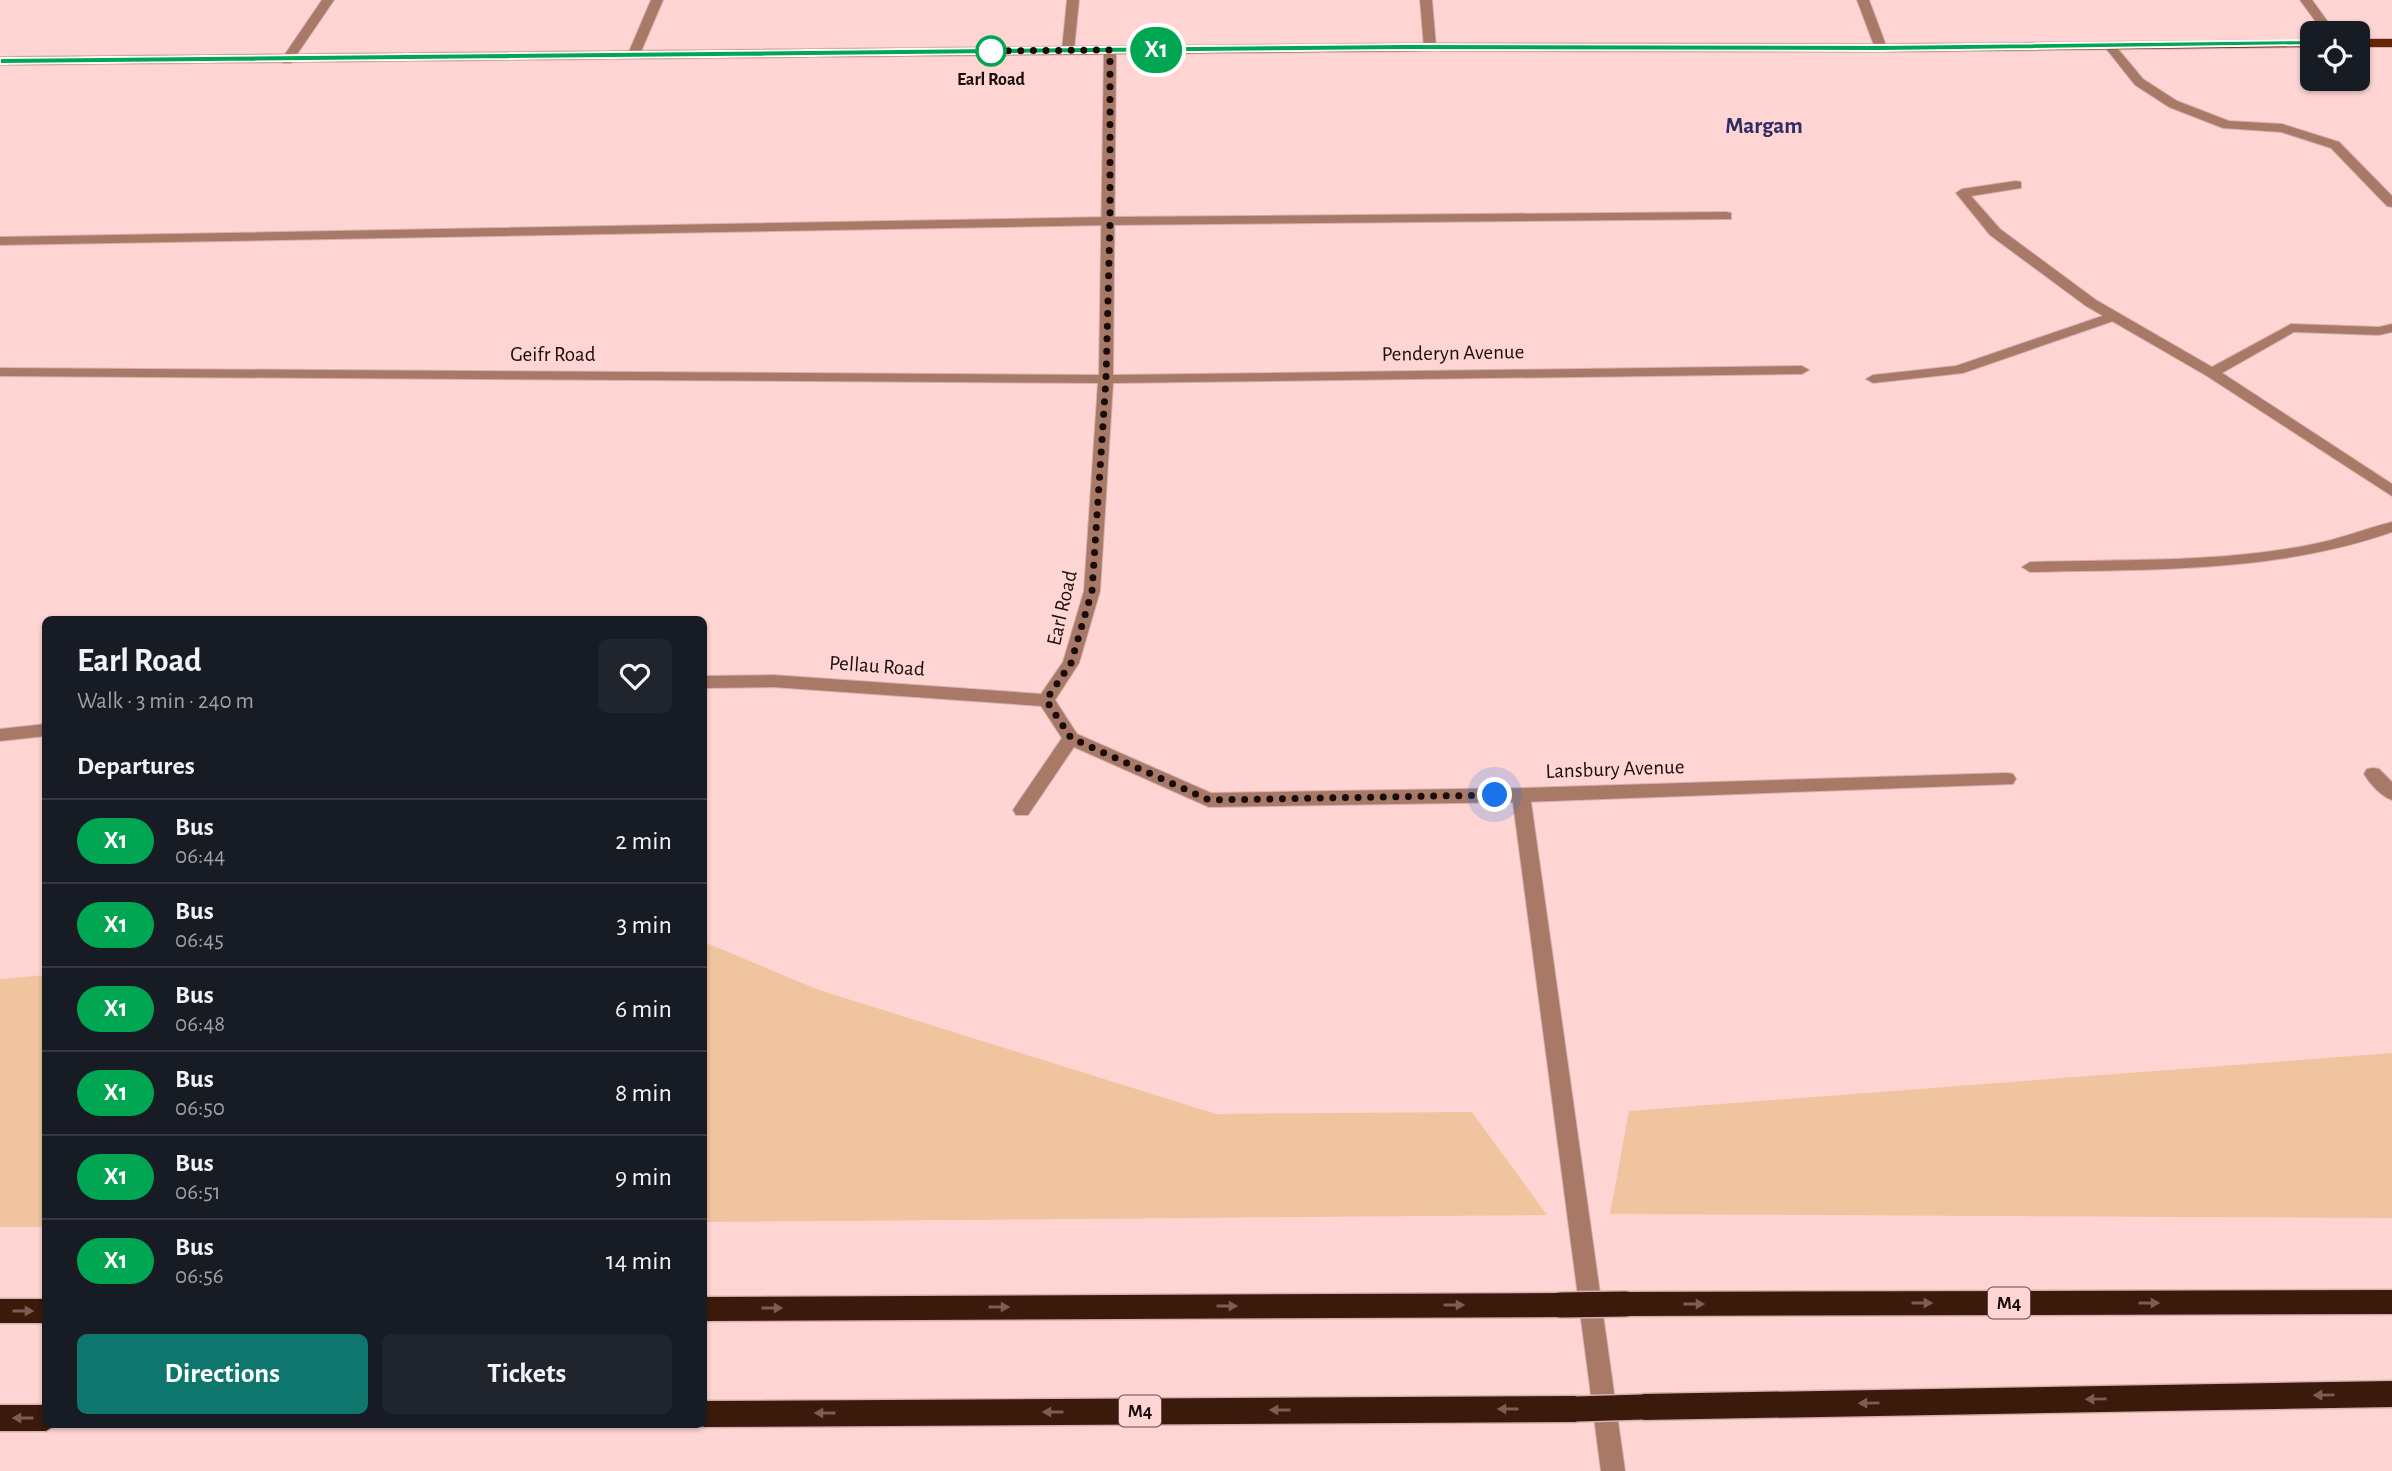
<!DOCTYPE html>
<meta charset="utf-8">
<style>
:root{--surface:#171b24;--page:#20242c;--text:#f1f3f6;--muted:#9ea1a6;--line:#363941;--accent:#0f766e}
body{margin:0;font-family:"Alegreya Sans",sans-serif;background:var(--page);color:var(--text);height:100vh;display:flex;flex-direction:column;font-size:26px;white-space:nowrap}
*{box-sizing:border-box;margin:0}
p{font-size:23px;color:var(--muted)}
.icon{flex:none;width:38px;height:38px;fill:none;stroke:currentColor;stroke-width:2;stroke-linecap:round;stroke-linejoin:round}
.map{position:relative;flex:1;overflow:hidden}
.panel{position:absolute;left:42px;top:616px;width:665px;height:812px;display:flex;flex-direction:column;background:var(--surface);border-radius:10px;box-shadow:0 2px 5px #0004}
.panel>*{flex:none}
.badge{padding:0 14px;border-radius:23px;font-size:24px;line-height:46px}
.buttons{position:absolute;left:2300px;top:21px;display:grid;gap:14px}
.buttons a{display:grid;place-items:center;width:70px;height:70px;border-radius:10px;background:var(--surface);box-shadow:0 2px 5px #0004;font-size:35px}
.you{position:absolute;width:35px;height:35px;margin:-18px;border:5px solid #fff;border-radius:50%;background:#1a73e8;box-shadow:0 0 0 10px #1a73e833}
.map>.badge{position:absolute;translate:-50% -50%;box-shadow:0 0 0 4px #fff}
h2{padding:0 35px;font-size:26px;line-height:63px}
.round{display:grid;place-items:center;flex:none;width:74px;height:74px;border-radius:10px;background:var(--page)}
.headline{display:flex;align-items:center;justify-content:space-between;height:119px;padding:0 35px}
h1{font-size:33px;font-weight:600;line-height:52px}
.cta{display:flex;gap:14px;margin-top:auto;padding:14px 35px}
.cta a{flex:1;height:80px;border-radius:10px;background:var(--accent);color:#fff;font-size:28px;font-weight:600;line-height:80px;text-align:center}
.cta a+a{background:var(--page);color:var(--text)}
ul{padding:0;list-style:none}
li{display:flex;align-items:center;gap:21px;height:84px;padding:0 35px;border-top:2px solid var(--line)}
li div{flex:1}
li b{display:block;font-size:26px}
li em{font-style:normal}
li .badge{min-width:77px;font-weight:700;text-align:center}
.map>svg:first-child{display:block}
</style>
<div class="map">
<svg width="2392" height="1471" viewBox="0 0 2392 1471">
<rect width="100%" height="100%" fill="#fed5d3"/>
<!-- green -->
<path fill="#efc49f" d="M704,942l115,48 397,124 256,-2 75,103 -843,7z
M45,975v252h-45v-248z
M2392,1053v165l-782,-4 19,-103z"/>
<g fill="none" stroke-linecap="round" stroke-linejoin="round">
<!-- service casing -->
<g stroke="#d5b1af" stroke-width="2">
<path id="service" d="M1726,212l5,1v6l-621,6 -1110,20v-8l1110,-20z
M2114,312l7,4 -2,3 -156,54 -90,10 -7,-4 7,-4 83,-9z
M2392,522v10c-117,41 -240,37 -362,40l-8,-5 8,-5c93,-3 188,1 279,-17 29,-5 55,-16 83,-23z
M1521,788l6,2 3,5 95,676h-24l-89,-676 3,-5z"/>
</g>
<!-- minor casing -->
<g stroke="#d5b1af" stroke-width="2">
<path id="minor" d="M322,0h12l-43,63h-8l-2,-3z
M651,0h12l-23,54 -10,2 -2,-2z
M1067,0h12l-5,50 -6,4 -6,-4z
M1420,0h12l4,47 -6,4 -6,-4z
M1857,0h12l18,48 -2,2 -10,-2z
M2300,0h12l24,33h-12z
M2104,42h8l31,37 34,22 52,20 53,3 57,18 53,54v11l-5,-1 -56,-58 -50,-16 -58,-4 -54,-21 -34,-22 -31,-39z
M1110,46l6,4 -3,325 689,-9 7,4 -7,4 -689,9 -13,208 -21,72 -24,37 22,34 134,59 310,-5 486,-15 6,1 3,5 -3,5 -492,18 -312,5 -135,-60 -46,68h-12l-3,-5 49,-72 -21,-32 -268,-19 -69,1v-12l69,-1 268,19 22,-32 21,-71 14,-208 -1098,-7v-8l1099,7 5,-325z
M2016,181l5,1v6l-50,8 29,33 96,71 116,67 79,-43 88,3 13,-3v8l-13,3 -85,-3 -72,41 170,111v12l-185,-120 -121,-70 -96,-71 -34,-42 6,-4z
M46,724v12l-46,5v-12z
M2373,768l6,1 13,13v18c-11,-4 -22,-16 -28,-26l3,-5z"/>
</g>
<!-- primary casing -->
<g stroke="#d5b1af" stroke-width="2">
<path id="primary" d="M2357,39h35v8h-35z
M2312,40v7l-431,5 -451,-1 -1430,14v-8l1430,-14 451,1z"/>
</g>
<!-- motorway casing -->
<g stroke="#d5b1af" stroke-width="3">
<path id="motorway" d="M2392,1290v24l-766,2 -9,-3 -4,-9 4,-9 9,-3z
M1560,1293l9,3 4,9 -4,9 -9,3 -856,4v-24z
M0,1299h46v24h-46z
M2392,1381v26l-749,13 -10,-4 -4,-9 4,-9 10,-4z
M1576,1396l10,4 4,9 -4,9 -10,4 -872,5 -7,-3h7v-23z
M0,1405h46v19h11l-11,7h-46z"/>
</g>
<!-- service -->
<use href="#service" fill="#a87966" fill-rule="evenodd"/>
<!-- minor -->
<use href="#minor" fill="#a87966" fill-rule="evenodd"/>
<!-- primary -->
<use href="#primary" fill="#662607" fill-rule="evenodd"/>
<!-- motorway -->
<use href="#motorway" fill="#3b190b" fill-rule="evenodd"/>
<!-- motorway-bridge casing -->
<g stroke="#d5b1af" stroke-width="28" stroke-linecap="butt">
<path id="motorway-bridge" d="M1560,1305l66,-1
M1576,1409l67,-2"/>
</g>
<!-- motorway-bridge -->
<use href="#motorway-bridge" stroke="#3b190b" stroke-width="25"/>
</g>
<!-- one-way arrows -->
<defs><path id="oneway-solid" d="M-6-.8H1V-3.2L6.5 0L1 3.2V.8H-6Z" transform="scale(1.75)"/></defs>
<g fill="#7f5b51">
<use href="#oneway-solid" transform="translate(1922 1303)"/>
<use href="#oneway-solid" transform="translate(2149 1303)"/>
<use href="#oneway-solid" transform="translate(1694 1304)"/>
<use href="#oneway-solid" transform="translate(1454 1305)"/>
<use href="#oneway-solid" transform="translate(1227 1306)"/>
<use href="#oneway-solid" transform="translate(999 1307)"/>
<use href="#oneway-solid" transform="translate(772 1308)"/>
<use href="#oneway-solid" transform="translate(23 1311)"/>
<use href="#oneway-solid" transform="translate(2324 1395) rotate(179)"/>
<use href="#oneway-solid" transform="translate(2096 1399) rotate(179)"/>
<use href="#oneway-solid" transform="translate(1869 1403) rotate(179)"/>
<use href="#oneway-solid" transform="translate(1508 1409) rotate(180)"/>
<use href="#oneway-solid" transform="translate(1280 1410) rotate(180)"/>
<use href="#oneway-solid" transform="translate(1053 1412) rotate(180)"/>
<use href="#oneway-solid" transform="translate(825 1413) rotate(180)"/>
<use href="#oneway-solid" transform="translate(23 1418) rotate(180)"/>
</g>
<!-- line -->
<path fill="#00a651" stroke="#fff" stroke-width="2" d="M2312,40l3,1v4l-434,6 -477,-1 -1404,14v-6l1404,-14 477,1z"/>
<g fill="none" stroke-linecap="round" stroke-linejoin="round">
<!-- walk -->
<path stroke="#190c0b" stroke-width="7" stroke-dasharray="0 12.6" d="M991,51h-4l123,-1v171l-4,158 -14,212 -21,72 -25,37 25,38 138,62 286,-5"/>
</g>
<!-- markers -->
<circle fill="#fff" stroke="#00a651" stroke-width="3.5" cx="991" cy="51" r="14"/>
<g text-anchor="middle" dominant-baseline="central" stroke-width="5" stroke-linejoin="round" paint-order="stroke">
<!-- far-stop labels -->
<g font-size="18" font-weight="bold" fill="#190c0b" stroke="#fed5d3">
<text x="991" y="80">Earl Road</text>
</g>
<!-- shield labels -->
<g fill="#fed5d3" stroke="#5e4847" stroke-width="2">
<rect x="1988" y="1287.5" width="42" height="31" rx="5"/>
<rect x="1119" y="1395.5" width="42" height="31" rx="5"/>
</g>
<g font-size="19" font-weight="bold" fill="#190c0b">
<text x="2009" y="1303">M4</text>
<text x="1140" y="1411">M4</text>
</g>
<!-- street labels -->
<g font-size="21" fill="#190c0b" stroke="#fed5d3">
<text transform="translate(1453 353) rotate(-1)">Penderyn Avenue</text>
<text x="553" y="354">Geifr Road</text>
<text transform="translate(1062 608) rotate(-77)">Earl Road</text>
<text transform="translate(877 666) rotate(4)">Pellau Road</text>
<text transform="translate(1615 769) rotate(-2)">Lansbury Avenue</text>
</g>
<!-- far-district labels -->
<g font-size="23" font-weight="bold" fill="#2f2b65" stroke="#fed5d3">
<text x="1764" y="126">Margam</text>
</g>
</g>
</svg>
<div class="buttons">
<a><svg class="icon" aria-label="locate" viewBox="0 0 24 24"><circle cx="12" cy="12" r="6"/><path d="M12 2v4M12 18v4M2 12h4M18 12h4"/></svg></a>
</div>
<div class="you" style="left:1495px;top:795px"></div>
<b class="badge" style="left:1156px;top:50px;background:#00a651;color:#fff">X1</b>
<section class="panel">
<div class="headline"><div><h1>Earl Road</h1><p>Walk · 3 min · 240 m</p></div><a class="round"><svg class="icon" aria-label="heart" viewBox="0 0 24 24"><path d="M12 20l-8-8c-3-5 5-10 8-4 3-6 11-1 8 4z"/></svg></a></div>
<h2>Departures</h2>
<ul>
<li><span class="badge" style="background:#00a651;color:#fff">X1</span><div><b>Bus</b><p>06:44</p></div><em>2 min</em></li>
<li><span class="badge" style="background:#00a651;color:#fff">X1</span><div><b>Bus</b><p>06:45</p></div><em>3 min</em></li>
<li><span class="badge" style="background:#00a651;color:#fff">X1</span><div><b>Bus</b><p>06:48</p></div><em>6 min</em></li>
<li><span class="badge" style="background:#00a651;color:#fff">X1</span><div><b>Bus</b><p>06:50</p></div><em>8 min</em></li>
<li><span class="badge" style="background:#00a651;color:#fff">X1</span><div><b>Bus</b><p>06:51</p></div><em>9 min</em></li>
<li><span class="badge" style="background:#00a651;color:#fff">X1</span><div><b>Bus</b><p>06:56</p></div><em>14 min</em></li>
</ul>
<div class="cta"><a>Directions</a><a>Tickets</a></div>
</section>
</div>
